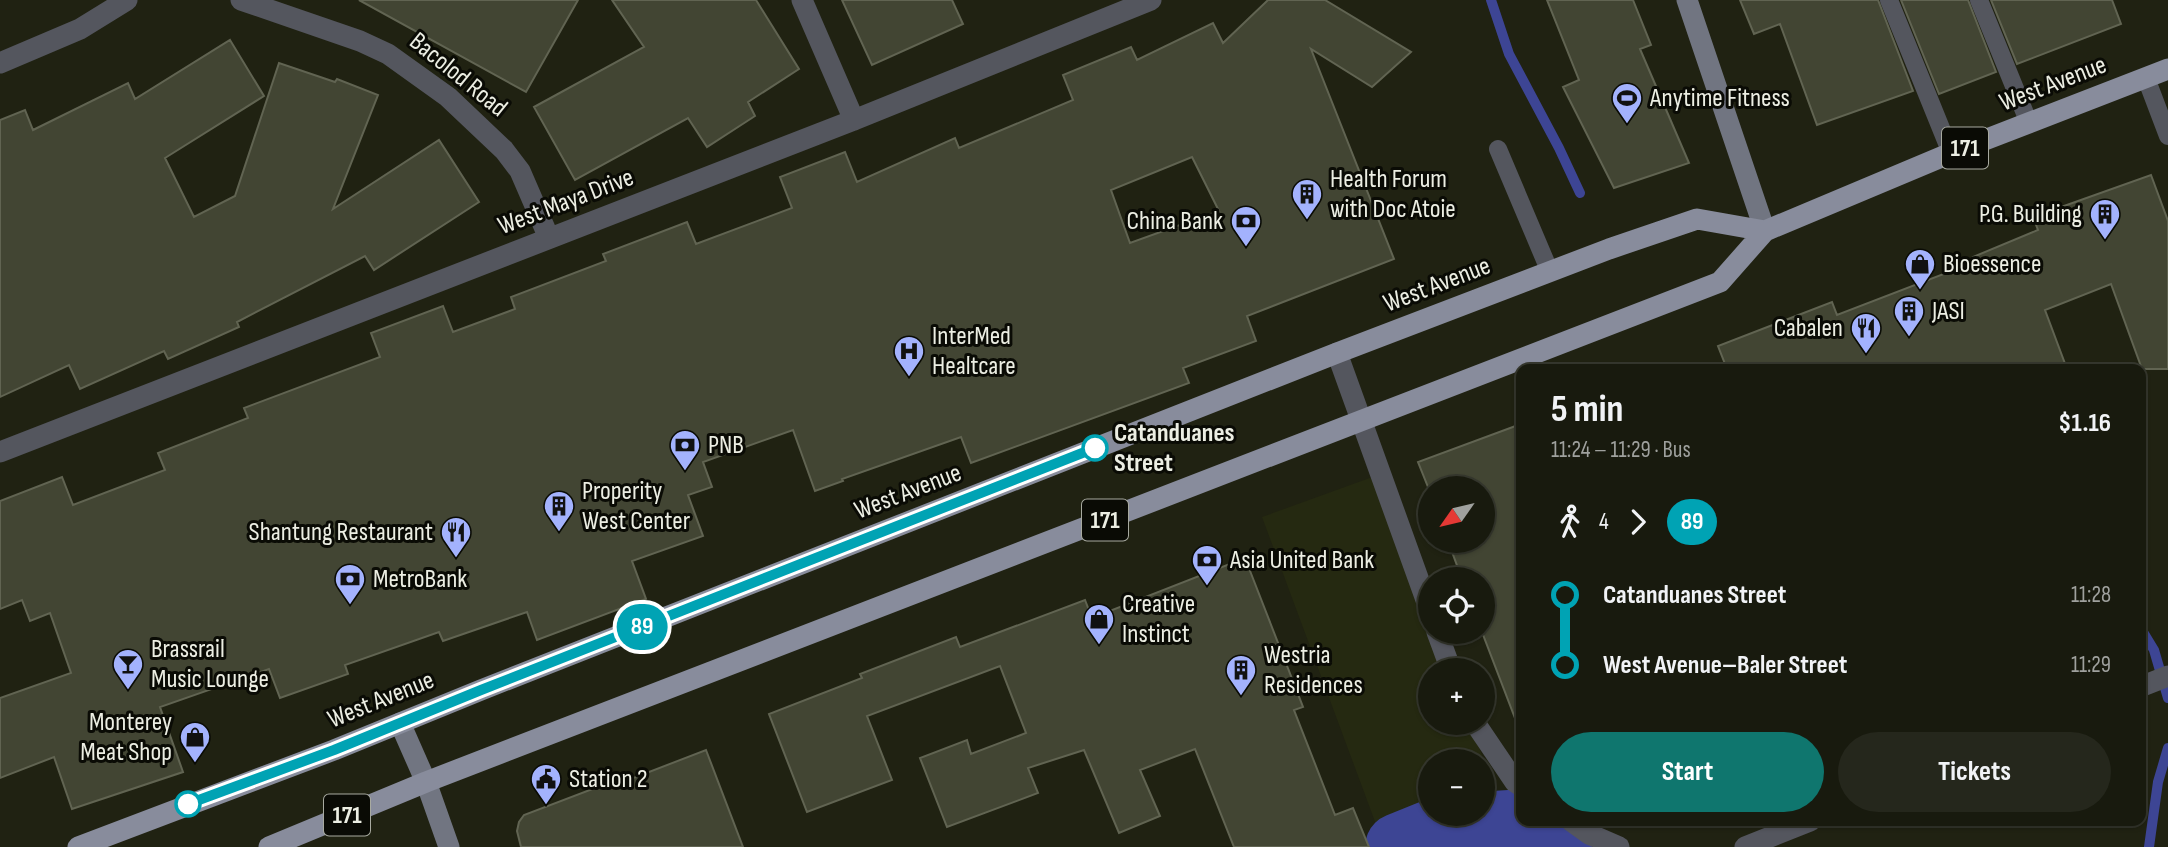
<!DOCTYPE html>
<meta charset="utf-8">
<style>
:root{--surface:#181a0e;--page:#25271c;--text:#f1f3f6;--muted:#9fa19e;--line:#36382e;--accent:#0f766e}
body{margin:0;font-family:"Sofia Sans Condensed",sans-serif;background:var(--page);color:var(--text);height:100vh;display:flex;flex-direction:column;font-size:26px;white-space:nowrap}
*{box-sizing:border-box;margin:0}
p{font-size:23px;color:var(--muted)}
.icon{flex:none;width:38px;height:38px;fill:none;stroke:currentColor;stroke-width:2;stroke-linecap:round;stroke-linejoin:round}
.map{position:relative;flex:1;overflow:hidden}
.panel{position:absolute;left:1516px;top:364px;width:630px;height:462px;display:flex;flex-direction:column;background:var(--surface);border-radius:14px;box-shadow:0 2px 5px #0004,0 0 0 2px var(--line)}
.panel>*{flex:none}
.badge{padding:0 14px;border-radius:23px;font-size:24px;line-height:46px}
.needle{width:46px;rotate:236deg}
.tools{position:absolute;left:1418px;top:476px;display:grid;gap:14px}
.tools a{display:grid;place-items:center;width:77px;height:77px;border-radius:50%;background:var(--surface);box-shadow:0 2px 5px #0004,0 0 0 2px var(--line);font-size:35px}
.map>.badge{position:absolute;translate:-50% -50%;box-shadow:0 0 0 4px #fff}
.legs{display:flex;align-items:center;gap:10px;height:77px;padding:0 35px;font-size:23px}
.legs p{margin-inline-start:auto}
.summary{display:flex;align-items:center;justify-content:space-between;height:119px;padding:0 35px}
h1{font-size:38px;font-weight:700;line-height:52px}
.primary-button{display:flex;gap:14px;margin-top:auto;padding:14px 35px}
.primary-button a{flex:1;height:80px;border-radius:42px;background:var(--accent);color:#fff;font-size:28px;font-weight:700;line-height:80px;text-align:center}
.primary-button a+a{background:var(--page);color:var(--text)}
ul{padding:0 35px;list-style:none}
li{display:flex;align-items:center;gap:24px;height:70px;font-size:26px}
li i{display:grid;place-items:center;width:10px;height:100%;margin:0 9px;background:currentColor}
li i::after{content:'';width:18px;height:18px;margin:-9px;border:5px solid;border-radius:50%;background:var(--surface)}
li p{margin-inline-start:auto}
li:first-child i{background:linear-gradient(#0000 50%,currentColor 0)}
li:last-child i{background:linear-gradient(currentColor 50%,#0000 0)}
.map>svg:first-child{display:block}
</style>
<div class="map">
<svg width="2168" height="847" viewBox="0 0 2168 847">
<rect width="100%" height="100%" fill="#202212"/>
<!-- built -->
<path fill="#252911" d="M1378,475l52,140v17l20,38h-20v53h40l23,62 -11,4v-28h-52v47l-53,19 -115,-310z"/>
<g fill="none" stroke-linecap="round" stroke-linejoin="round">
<!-- stream -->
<path stroke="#3d4594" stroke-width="10" d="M1491,0l18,54 50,94 21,45
M1664,367l1,2
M2140,627l14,23 14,48
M2149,847l9,-65 10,-34"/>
<!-- river -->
<path stroke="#3d4594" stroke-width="68" d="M1399,847l47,-19 80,-5 32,24"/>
</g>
<!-- building -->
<path fill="#424533" stroke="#616452" stroke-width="2" fill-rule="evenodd" d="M359,0h219l-52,92z
M612,0h144l43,69 -51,33 7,14 -48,31 -19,-29 -113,62 -41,-73 110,-60z
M842,0h110l11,24 -91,41z
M1268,0h57l86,52 -39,35 -61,-38 83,210 -147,57 9,25 -73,27 6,15 -218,80 -10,-26 -119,42 1,2 -28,10 -22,-61 -90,32 9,25 -24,8 15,41 -71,25 14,38 -109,41 -10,-28 -84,29 -4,-9 -94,33 3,9 -68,24 -11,-29 -109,38 23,65 -111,37 -18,-52 -54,21v-80l71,-25 -21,-60 -20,8 -8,-21 -22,9v-108l62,-24 11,28 92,-35 -7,-17 90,-35 -4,-10 136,-51 -9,-24 72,-27 10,26 62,-23 -4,-12 95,-36 -3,-7 84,-32 9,22 96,-36 -12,-31 65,-25 12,30 98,-44 4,10 114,-48 -10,-25 68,-28 6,13 76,-37 10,20zM1192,157l27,54 -89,32 -19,-53z
M1547,0h86l18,45 -11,4 49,114 -75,25 -51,-101 16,-7z
M1740,0h138l35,91 -96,34 -37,-101 -26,10z
M1901,0h67l28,72 -57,22z
M1991,0h121l9,24 -104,40z
M230,40l34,56 -99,62 29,59 41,-21 44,-133 56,19 2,-3 41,16 -45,114 106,-69 40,62 -105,68 -9,-14 -128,66 2,5 -71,32 -4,-8 -84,38 -11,-24 -69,32v-277l25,-10 8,20 95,-47 7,16z
M2151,175l17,46v148h-26l-31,-85 -66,26 22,59h-340l-9,-23 114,-44 5,13 138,-53 -2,-5 65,-27 -5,-13z
M1521,424v301l-3,1 -36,-94v-53h-20l-14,-38h34v-53h-52v4l-12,-30z
M1245,558l58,149 -9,3 41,105 18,-7 16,39h-135l-39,-98 -55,21 20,46 -41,17 -35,-83 -56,18 10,25 -91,34 -27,-69 47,-18 4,14 55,-21 -26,-67 -133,50 25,64 -85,32 -38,-98 93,-36 -2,-4 96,-37 4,10 125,-47 7,18z
M706,750l37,97h-222l-4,-16 2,-9 5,-7 92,-35 2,4z"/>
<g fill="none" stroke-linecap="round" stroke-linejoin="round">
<!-- lane -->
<path stroke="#54565e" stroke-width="18" d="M1889,0l62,153
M1979,0l50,123
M2146,78l22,58
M1498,149l52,123"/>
<!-- street -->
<path stroke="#54565e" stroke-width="21" d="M241,0l119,41 28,13 60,43 56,53 16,21 29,67
M802,0l52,120
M0,63l80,-34 47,-29
M1337,353l93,258
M0,452l854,-332 297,-120
M1437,632l14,38
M2140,687l28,-11
M1475,723l40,59 6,4
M1571,821l18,13 30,13
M1745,847l65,-26"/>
<!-- secondary -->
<path stroke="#717581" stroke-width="21" d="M1687,0l78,231
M400,723l26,59 23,65"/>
<!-- primary -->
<path stroke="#888c9c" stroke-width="21" d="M78,847l256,-97 147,-60 856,-337 272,-104 88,-30 68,12
M269,847l157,-65 1294,-500 45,-51 186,-78 217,-84"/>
</g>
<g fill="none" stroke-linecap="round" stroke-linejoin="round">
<!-- line-1 casing -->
<g stroke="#fff" stroke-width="16">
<path id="line-1" d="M188,804l146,-54 147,-60 614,-242"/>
</g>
<!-- line-1 -->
<use href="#line-1" stroke="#00a3b4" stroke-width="10"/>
</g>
<!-- icons -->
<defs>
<g id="stadium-pin" transform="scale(1.575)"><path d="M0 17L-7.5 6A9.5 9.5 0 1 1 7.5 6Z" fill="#a3b2fd" stroke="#0a0b05"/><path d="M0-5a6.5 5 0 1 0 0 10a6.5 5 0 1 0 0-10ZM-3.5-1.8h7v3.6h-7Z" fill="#111"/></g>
<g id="building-pin" transform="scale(1.575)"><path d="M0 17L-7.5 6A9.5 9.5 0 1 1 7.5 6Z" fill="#a3b2fd" stroke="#0a0b05"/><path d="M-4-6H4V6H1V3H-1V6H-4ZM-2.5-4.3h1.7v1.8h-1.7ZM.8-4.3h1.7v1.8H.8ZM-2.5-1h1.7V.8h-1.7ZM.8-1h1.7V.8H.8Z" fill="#111"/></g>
<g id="bank-pin" transform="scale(1.575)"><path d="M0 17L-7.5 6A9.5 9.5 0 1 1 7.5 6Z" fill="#a3b2fd" stroke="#0a0b05"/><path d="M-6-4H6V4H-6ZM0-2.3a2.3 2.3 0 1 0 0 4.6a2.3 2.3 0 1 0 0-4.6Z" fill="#111"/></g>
<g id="shop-pin" transform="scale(1.575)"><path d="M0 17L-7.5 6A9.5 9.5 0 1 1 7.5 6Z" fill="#a3b2fd" stroke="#0a0b05"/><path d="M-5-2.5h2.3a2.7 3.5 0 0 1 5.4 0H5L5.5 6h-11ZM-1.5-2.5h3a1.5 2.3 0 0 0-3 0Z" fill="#111"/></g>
<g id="restaurant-pin" transform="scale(1.575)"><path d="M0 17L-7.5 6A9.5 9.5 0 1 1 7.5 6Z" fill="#a3b2fd" stroke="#0a0b05"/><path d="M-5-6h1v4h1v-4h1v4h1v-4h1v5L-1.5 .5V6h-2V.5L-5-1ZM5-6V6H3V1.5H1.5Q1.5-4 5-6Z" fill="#111"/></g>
<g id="hospital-pin" transform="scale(1.575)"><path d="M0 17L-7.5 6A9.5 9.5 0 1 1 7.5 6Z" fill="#a3b2fd" stroke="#0a0b05"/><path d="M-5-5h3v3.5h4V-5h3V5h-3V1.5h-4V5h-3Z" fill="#111"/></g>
<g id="bar-pin" transform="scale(1.575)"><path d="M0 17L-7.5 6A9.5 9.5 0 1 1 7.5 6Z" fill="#a3b2fd" stroke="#0a0b05"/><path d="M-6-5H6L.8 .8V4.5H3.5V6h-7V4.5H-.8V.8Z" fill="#111"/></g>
<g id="civic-pin" transform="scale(1.575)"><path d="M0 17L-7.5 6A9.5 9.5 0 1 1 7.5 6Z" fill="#a3b2fd" stroke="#0a0b05"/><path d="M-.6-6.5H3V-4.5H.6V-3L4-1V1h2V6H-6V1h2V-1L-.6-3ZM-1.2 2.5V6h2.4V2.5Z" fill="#111"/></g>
</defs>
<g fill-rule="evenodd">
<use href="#stadium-pin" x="1627" y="98"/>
<use href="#building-pin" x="1307" y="194"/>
<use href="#building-pin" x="2105" y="214"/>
<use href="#bank-pin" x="1246" y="221"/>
<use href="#shop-pin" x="1920" y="264"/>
<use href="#building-pin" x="1909" y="311"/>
<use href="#restaurant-pin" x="1866" y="328"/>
<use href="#hospital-pin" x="909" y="351"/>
<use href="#bank-pin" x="685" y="445"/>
<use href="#building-pin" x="559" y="506"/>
<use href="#restaurant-pin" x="456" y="532"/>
<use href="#bank-pin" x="1207" y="560"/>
<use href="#bank-pin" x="350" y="579"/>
<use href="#shop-pin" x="1099" y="619"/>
<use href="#bar-pin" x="128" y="664"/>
<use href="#building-pin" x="1241" y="670"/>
<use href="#shop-pin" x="195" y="737"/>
<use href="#civic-pin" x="546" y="779"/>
</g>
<!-- markers -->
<g fill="#fff" stroke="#00a3b4" stroke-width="3.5">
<circle cx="1095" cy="448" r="12"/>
<circle cx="188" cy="804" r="12"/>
</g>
<g text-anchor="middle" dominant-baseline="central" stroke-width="6" stroke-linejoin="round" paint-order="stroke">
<!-- shield labels -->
<g fill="#0a0b05" stroke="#a8aaa0" stroke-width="2">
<rect x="1942" y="127.5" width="46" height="41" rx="5"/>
<rect x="1082" y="499.5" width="46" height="41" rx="5"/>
<rect x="324" y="794.5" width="46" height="41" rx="5"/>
</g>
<g font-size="24" font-weight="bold" fill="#eceee3">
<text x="1965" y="148">171</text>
<text x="1105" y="520">171</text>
<text x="347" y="815">171</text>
</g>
<!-- street labels -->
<g font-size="26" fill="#eceee3" stroke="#0a0b05">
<text transform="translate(458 75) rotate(39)">Bacolod Road</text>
<text transform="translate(2053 84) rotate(-21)">West Avenue</text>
<text transform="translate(566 202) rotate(-21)">West Maya Drive</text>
<text transform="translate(1437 285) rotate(-21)">West Avenue</text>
<text transform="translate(908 492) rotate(-21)">West Avenue</text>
<text transform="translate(381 700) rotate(-22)">West Avenue</text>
</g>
<!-- poi labels -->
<g font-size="26" fill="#eceee3" stroke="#0a0b05" text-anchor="start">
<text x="1650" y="98">Anytime Fitness</text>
<text x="1330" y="179">Health Forum<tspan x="1330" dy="30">with Doc Atoie</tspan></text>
<text x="2082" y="214" text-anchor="end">P.G. Building</text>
<text x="1223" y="221" text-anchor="end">China Bank</text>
<text x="1943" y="264">Bioessence</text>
<text x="1932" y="311">JASI</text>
<text x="1843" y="328" text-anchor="end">Cabalen</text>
<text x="932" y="336">InterMed<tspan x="932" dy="30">Healtcare</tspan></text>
<text x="708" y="445">PNB</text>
<text x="582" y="491">Properity<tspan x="582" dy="30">West Center</tspan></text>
<text x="433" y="532" text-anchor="end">Shantung Restaurant</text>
<text x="1230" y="560">Asia United Bank</text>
<text x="373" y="579">MetroBank</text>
<text x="1122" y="604">Creative<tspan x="1122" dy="30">Instinct</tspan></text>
<text x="151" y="649">Brassrail<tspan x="151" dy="30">Music Lounge</tspan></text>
<text x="1264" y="655">Westria<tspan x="1264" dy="30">Residences</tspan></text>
<text x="172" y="722" text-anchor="end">Monterey<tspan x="172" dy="30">Meat Shop</tspan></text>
<text x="569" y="779">Station 2</text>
</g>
<!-- stop labels -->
<g font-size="26" font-weight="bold" fill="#eceee3" stroke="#0a0b05" text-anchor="start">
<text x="1114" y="433">Catanduanes<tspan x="1114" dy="30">Street</tspan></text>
</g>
</g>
</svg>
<div class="tools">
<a><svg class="needle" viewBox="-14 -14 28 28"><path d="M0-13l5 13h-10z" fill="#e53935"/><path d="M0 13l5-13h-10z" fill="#9fa19e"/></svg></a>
<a><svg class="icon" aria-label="locate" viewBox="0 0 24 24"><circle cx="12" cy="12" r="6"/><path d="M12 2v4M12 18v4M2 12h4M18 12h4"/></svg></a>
<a>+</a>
<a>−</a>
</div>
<b class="badge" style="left:642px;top:627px;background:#00a3b4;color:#fff">89</b>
<section class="panel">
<div class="summary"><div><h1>5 min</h1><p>11:24 – 11:29 · Bus</p></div><b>$1.16</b></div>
<div class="legs"><svg class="icon" aria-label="walk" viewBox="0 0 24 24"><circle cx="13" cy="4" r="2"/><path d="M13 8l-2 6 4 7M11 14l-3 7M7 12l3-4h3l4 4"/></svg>4<svg class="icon" aria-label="forward" viewBox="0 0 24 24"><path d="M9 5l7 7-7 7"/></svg><b class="badge" style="background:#00a3b4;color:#fff">89</b></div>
<ul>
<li><i style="color:#00a3b4"></i><b>Catanduanes Street</b><p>11:28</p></li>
<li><i style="color:#00a3b4"></i><b>West Avenue–Baler Street</b><p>11:29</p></li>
</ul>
<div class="primary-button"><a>Start</a><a>Tickets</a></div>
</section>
</div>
